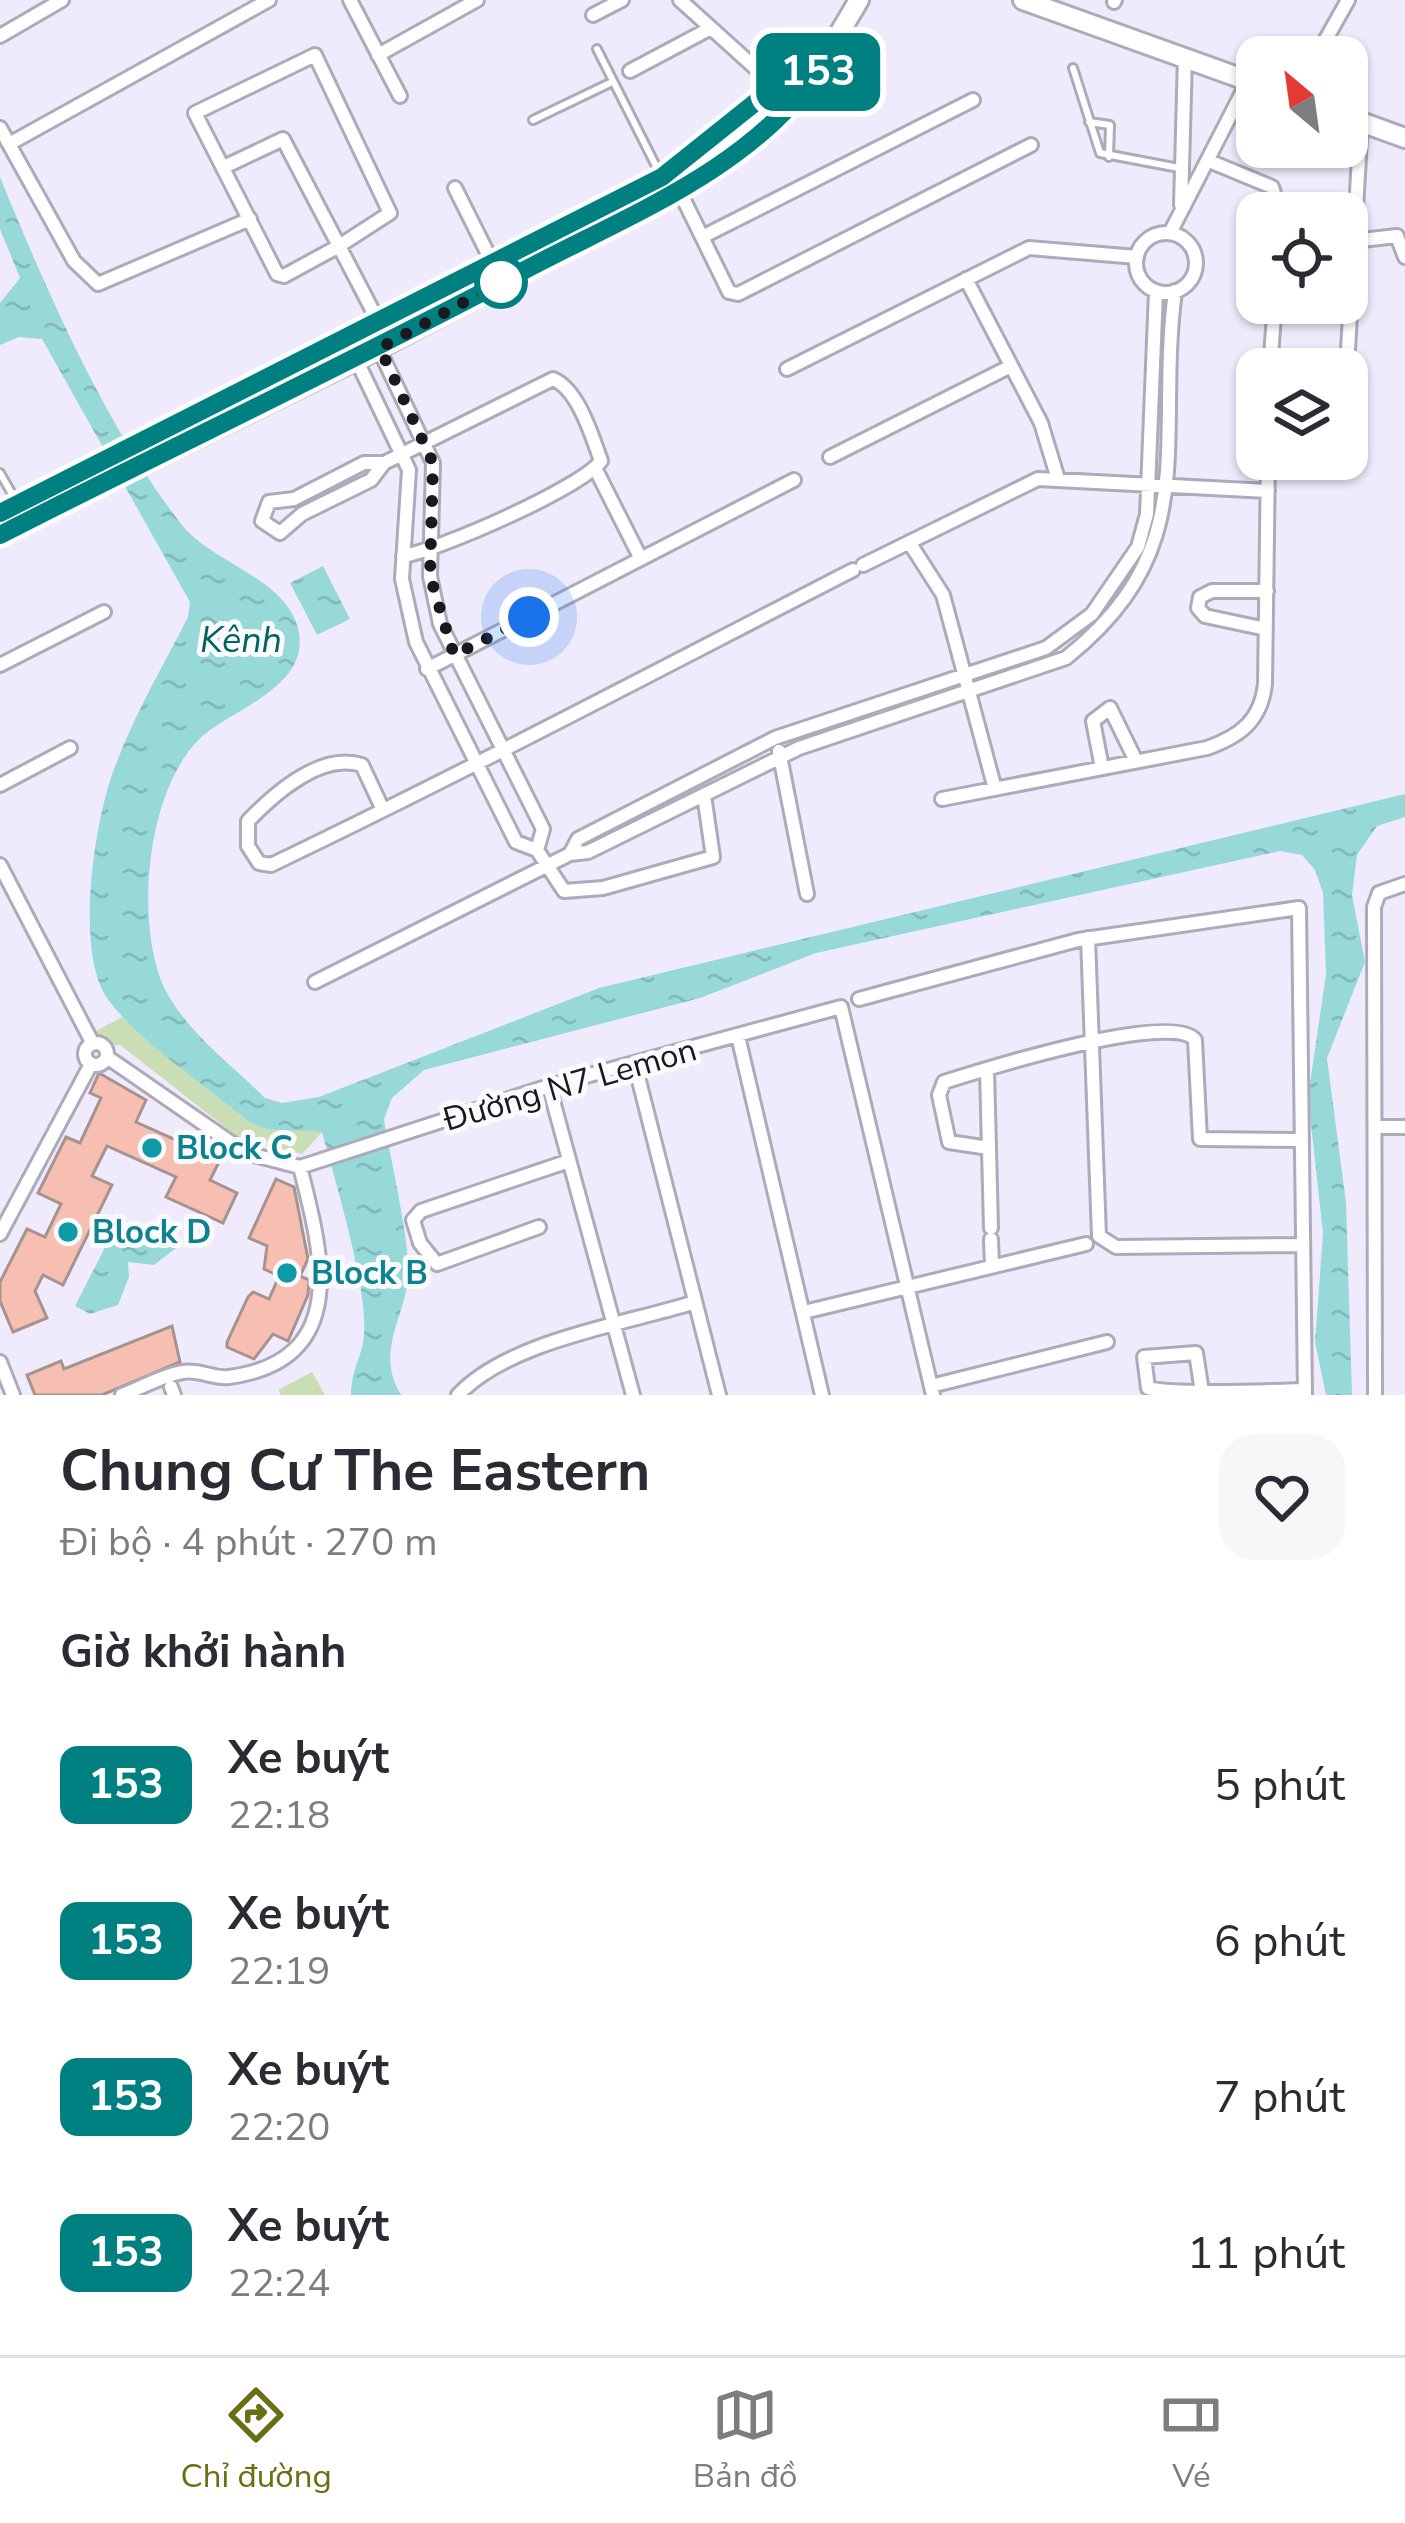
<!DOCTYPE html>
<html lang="vi">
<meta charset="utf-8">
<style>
:root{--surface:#fff;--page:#f7f7f7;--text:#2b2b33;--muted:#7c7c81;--line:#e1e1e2;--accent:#6b6e12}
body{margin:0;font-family:"Nunito Sans",sans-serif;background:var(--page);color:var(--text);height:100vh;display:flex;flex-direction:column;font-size:45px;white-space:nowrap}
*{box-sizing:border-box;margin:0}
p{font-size:39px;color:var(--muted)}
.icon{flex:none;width:66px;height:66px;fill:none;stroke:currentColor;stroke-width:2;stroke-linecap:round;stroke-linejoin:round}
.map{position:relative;height:1395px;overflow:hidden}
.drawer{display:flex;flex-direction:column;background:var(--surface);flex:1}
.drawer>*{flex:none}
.badge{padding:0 24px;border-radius:18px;font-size:42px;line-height:78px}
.needle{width:78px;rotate:331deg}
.controls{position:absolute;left:1236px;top:36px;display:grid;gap:24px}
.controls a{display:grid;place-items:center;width:132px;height:132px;border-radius:24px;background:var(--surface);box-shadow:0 3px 9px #0004;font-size:60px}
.you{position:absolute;width:60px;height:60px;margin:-30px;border:9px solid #fff;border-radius:50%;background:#1a73e8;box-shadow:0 0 0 18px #1a73e833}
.map>.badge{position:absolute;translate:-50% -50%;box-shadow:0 0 0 6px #fff}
h2{padding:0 60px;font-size:45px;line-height:108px}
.round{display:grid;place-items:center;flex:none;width:126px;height:126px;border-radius:36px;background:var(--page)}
.summary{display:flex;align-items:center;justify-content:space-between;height:204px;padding:0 60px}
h1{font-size:57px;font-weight:700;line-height:90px}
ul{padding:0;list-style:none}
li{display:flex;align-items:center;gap:36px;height:156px;padding:0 60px}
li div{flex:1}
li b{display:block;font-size:45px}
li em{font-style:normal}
li .badge{min-width:132px;font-weight:700;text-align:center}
.tabs{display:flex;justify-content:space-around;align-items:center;height:168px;border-top:3px solid var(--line);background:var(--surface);font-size:33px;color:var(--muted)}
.tabs a{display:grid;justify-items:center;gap:6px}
.tabs .current{color:var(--accent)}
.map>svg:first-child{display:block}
</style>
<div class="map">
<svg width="1405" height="1395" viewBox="0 0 1405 1395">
<defs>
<pattern id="water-ripples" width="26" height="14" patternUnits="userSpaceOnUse" patternTransform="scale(3)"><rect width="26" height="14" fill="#97d9d9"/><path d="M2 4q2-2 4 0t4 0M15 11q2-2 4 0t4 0" fill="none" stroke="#82baba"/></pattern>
</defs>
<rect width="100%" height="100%" fill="#efebfc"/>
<!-- green -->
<path fill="#cadeb5" d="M124,1016l125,106 73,10 -20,22 -63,-16 -119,-93h-35l-2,-7z
M312,1372l13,23h-44l-3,-5z"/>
<!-- water -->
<path fill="url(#water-ripples)" d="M0,177c47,115 105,248 181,347 30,39 109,55 118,109 9,52 -62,75 -94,101 -59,49 -72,192 -39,257 22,42 66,74 99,107l17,5 37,-6 280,-109 806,-194v23l-28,9 -20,29 -5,40 13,67 -38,96 19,145 6,192h-26l-11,-53 8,-109 -15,-136 18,-123 -3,-81 -8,-23 -13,-15 -22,-4 -464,102 -116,45 -276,72 -32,28 -8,21c6,39 27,125 24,159 -4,42 -33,74 -7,117h-50c1,-28 8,-31 12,-53 9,-42 -29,-164 -41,-210l-55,-3 -18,-7c-42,-36 -107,-78 -140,-121 -35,-46 -15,-175 3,-226 19,-55 50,-107 76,-158l2,-15 -148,-263 -23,-2 -19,8v-42l20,-25 -20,-49z
M323,566l27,53 -33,16 -27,-52z
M119,1220l57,28 -22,17 -26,-3 1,15 -11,28 -28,9 -15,-8z"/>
<!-- building -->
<path fill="#f6bfb1" stroke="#a5938f" stroke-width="3" d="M99,1073l47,27 -10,22 84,38 -10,20 27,13 -14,30 -57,-26 10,-20 -69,-31 -15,30 20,9 -49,100 -20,-10 -8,16 12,27 -34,14 -13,-31v-19l27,-53 18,8 16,-33 -23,-11 28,-56 14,6 21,-45 -11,-5z
M276,1179l18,8 14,72 -8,17 9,4 -1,15 -20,46 -15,-7 -19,25 -27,-12v-5l21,-45 5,-5 16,7 10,-23 -15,-7 3,-23 -18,-8z
M172,1326l8,36 -78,33h-67l-8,-20 34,-14 3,8z"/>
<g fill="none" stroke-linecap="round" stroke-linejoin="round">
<!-- lane casing -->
<g stroke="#aeaaba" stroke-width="12">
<path id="lane" d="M597,49l63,125
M1073,68l27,85 79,15
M533,120l77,-37
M1089,122l21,3 -1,32
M0,473l16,28"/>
</g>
<!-- street casing -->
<g stroke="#aeaaba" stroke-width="18">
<path id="street" d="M350,0l50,96
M680,0l114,103
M1114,2l1,-2
M593,15l29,-15
M0,36l62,-36
M378,55l99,-55
M1316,57l32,-57
M630,71l81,-43
M0,128l74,133 24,23 152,-65
M9,144l260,-144
M1209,161l63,26 8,26
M224,167l59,-28 56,107 51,-33 -75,-158 -120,58 82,161 7,2 55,-30 39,75
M455,188l37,74
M679,190l50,102 9,2 293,-149
M1181,205l4,-149
M1170,233l78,-152
M1136 263a30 30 0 1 1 60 0a30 30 0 1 1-60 0Z
M702,237l271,-137
M1353,241l44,-5 8,21
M966,279l75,144 17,56
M368,326l65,137 -3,113 10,48 103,205 -6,21 27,41 39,-3 110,-31 -9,-62
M346,338l63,132 -7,109 14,63 100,200 21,8
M1348,350l13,-228
M787,369l242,-121 108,9
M1270,369l5,-66
M830,457l181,-91
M384,463l-13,17 -69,34 -22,19 -18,-12 7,-19 25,-3 70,-36h20l169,-84c25,10 39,57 48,82 -20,27 -162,89 -198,95
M595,468l46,91
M909,542l34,53 52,194
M863,565l175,-86 230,12
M1266,629l-61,-13 -7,-8 2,-11 12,-6h55
M0,665l104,-53
M427,669l367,-189
M779,751l28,143
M1102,768l-9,-47 17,-13 26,53
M0,785l70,-37
M942,799l265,-51c34,-12 54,-28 58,-64l3,-225
M383,810l-21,-45c-41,-13 -88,29 -114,56v25l11,17 12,2c196,-94 389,-196 582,-295
M570,854l8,-15 197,-101 271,-90 46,-34 46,-67 9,-33 9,-223
M0,865l93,179
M1088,938l11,298 17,11 187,-2
M315,982l255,-128 18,-2 211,-104 267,-90c139,-111 89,-215 109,-367
M859,999l219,-59 221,-32 6,487
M738,1036l84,359
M85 1054a11 11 0 1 1 22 0a11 11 0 1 1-22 0Z
M107,1057l139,96 54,14 249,-81 292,-79 92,388
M635,1065l84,330
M987,1070l4,158
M549,1086l84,309
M1377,1127h28
M989,1148l-40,-6 -10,-47 5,-13c38,-12 229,-72 251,-42l5,99 100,1
M539,1227l-102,37 -17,-21 -7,-23 8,-9 148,-50
M0,1234l91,-170
M991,1239l1,27
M804,1312l282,-68
M0,1362l13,33
M931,1386l176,-44
M171,1387l3,8
M1202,1392l-6,-39 -52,4 4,31c23,7 124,3 157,2
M122,1395c19,-7 41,-20 61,-23 16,-3 31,7 46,5 124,-17 92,-127 71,-210
M458,1395c51,-54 163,-70 234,-92
M1375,1395l-1,-488 5,-14 26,-9"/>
</g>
<!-- secondary casing -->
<g stroke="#aeaaba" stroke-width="24">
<path id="secondary" d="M1023,0l234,84
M1347,117l58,21
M0,513l662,-336 114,-91 41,-18
M0,535l380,-187 299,-158 125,-97 55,-93"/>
</g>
<!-- lane -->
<use href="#lane" stroke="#fff" stroke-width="6"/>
<!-- street -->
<use href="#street" stroke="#fff" stroke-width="12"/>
<!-- secondary -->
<use href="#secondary" stroke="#fff" stroke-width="18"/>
</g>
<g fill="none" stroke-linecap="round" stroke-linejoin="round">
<!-- line casing -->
<g stroke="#fff" stroke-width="27">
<path id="line" d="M0,513l662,-336 114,-91 45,-20c-66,102 -195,150 -298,205 -173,92 -349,175 -523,264"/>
</g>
<!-- line -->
<use href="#line" stroke="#008080" stroke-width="18"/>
<!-- walk -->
<path stroke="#1a181e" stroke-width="12" stroke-dasharray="0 21.6" d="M501,282l-121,66 53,115 -3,113 24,79 75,-38"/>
</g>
<!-- markers -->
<circle fill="#fff" stroke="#008080" stroke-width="6" cx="501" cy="282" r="24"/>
<g fill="#0f9aa8" stroke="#fbfbfe" stroke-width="4.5">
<circle cx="152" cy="1148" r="12"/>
<circle cx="68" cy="1232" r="12"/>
<circle cx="287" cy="1273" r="12"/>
</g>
<g text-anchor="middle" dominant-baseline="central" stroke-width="10" stroke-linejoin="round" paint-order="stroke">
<!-- street labels -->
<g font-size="33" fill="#1a181e" stroke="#fbfbfe">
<text transform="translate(570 1085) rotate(-16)">Đường N7 Lemon</text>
</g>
<!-- culture labels -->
<g font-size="33" font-weight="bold" fill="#0d838f" stroke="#fbfbfe" text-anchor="start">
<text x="176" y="1148">Block C</text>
<text x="92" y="1232">Block D</text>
<text x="311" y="1273">Block B</text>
</g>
<!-- water labels -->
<g font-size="36" font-style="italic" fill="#006364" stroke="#fbfbfe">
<text x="241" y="640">Kênh</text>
</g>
</g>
</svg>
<div class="controls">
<a><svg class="needle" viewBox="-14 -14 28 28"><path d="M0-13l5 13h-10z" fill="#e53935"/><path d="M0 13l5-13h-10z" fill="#7c7c81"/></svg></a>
<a><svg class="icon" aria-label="locate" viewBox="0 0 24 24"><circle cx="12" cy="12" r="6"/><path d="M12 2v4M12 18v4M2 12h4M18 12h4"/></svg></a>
<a><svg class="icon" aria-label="layers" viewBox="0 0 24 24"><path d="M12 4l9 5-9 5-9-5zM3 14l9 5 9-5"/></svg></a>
</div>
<div class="you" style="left:529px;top:617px"></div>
<b class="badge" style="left:818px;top:72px;background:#008080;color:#fff">153</b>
</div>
<section class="drawer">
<div class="summary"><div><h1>Chung Cư The Eastern</h1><p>Đi bộ · 4 phút · 270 m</p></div><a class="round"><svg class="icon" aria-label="heart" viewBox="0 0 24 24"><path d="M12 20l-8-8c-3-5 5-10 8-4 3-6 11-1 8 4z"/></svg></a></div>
<h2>Giờ khởi hành</h2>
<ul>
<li><span class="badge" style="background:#008080;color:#fff">153</span><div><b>Xe buýt</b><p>22:18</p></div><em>5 phút</em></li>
<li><span class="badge" style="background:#008080;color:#fff">153</span><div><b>Xe buýt</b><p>22:19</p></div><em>6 phút</em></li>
<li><span class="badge" style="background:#008080;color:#fff">153</span><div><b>Xe buýt</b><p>22:20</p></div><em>7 phút</em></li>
<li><span class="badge" style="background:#008080;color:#fff">153</span><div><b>Xe buýt</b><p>22:24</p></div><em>11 phút</em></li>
</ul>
</section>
<nav class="tabs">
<a class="current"><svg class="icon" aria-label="directions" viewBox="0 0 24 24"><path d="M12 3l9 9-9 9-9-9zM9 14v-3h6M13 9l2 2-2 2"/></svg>Chỉ đường</a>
<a><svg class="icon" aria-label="map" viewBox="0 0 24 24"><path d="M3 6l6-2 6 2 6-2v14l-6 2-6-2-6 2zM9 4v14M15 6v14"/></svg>Bản đồ</a>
<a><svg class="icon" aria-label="tickets" viewBox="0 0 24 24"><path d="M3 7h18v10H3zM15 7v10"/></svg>Vé</a>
</nav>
